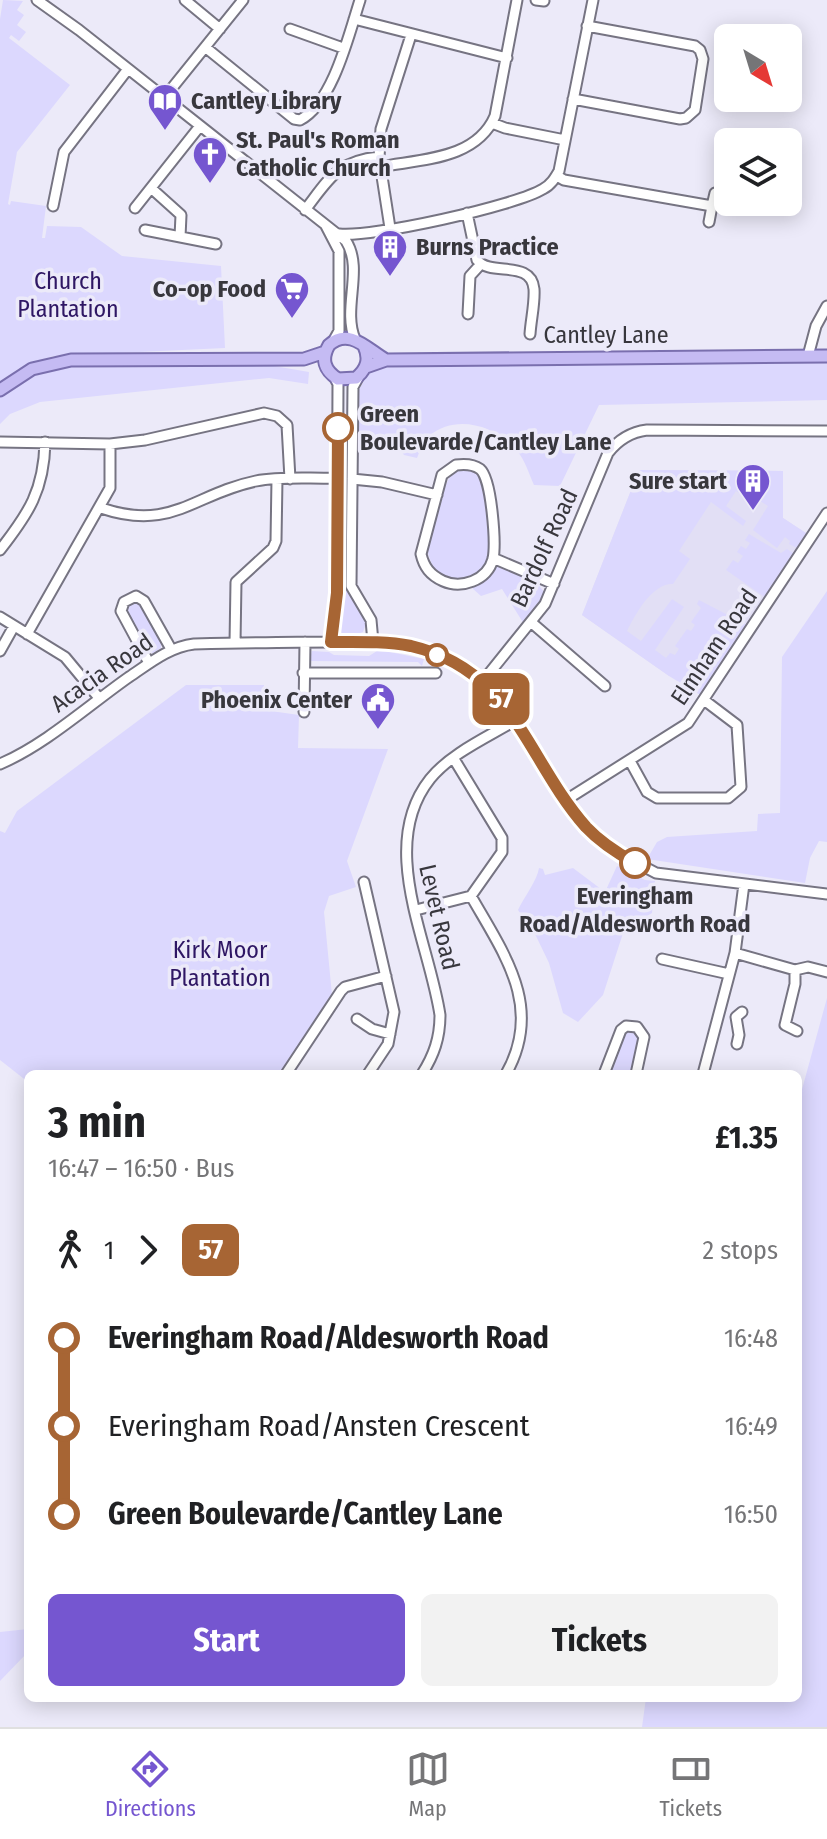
<!DOCTYPE html>
<meta charset="utf-8">
<style>
:root{--surface:#fff;--page:#f2f2f2;--text:#202124;--muted:#757577;--line:#e0e0e0;--accent:#7556d0}
body{margin:0;font-family:"Fira Sans Condensed",sans-serif;background:var(--page);color:var(--text);height:100vh;display:flex;flex-direction:column;font-size:30px;white-space:nowrap}
*{box-sizing:border-box;margin:0}
p{font-size:26px;color:var(--muted)}
.icon{flex:none;width:44px;height:44px;fill:none;stroke:currentColor;stroke-width:2;stroke-linecap:round;stroke-linejoin:round}
.map{position:relative;flex:1;overflow:hidden}
.side{position:absolute;left:24px;top:1070px;width:778px;height:632px;display:flex;flex-direction:column;background:var(--surface);border-radius:12px;box-shadow:0 4px 20px #0003}
.side>*{flex:none}
.badge{padding:0 16px;border-radius:12px;font-size:28px;line-height:52px}
.needle{width:52px;rotate:142deg}
.controls{position:absolute;left:714px;top:24px;display:grid;gap:16px}
.controls a{display:grid;place-items:center;width:88px;height:88px;border-radius:12px;background:var(--surface);box-shadow:0 4px 20px #0003;font-size:40px}
.map>.badge{position:absolute;translate:-50% -50%;box-shadow:0 0 0 4px #fff}
.legs{display:flex;align-items:center;gap:12px;height:88px;padding:0 24px;font-size:26px}
.legs p{margin-inline-start:auto}
.summary{display:flex;align-items:center;justify-content:space-between;height:136px;padding:0 24px}
h1{font-size:44px;font-weight:700;line-height:60px}
.action{display:flex;gap:16px;margin-top:auto;padding:16px 24px}
.action a{flex:1;height:92px;border-radius:12px;background:var(--accent);color:#fff;font-size:32px;font-weight:700;line-height:92px;text-align:center}
.action a+a{background:var(--page);color:var(--text)}
ul{padding:0 24px;list-style:none}
li{display:flex;align-items:center;gap:28px;height:88px;font-size:30px}
li i{display:grid;place-items:center;width:12px;height:100%;margin:0 10px;background:currentColor}
li i::after{content:'';width:20px;height:20px;margin:-10px;border:6px solid;border-radius:50%;background:var(--surface)}
li p{margin-inline-start:auto}
li:first-child i{background:linear-gradient(#0000 50%,currentColor 0)}
li:last-child i{background:linear-gradient(currentColor 50%,#0000 0)}
.tab-bar{display:flex;justify-content:space-around;align-items:center;height:112px;border-top:2px solid var(--line);background:var(--surface);font-size:22px;color:var(--muted)}
.tab-bar a{display:grid;justify-items:center;gap:4px}
.tab-bar .active{color:var(--accent)}
.map>svg:first-child{display:block}
</style>
<div class="map">
<svg width="827" height="1727" viewBox="0 0 827 1727">
<rect width="100%" height="100%" fill="#eceaf9"/>
<!-- built -->
<path fill="#e2dff5" d="M639,470l144,1v47l26,17 -60,91 -80,50 -87,-61z"/>
<!-- green -->
<path fill="#dcd8fe" d="M3,0l20,1 -6,9 7,5 -7,10 9,7 -7,9 -8,-6 -2,3 61,47 -53,67 -9,52 2,1 1,-4 35,5 -4,32h3l2,-12 34,1 41,29 99,10 4,82 -172,8 -35,13 -18,14v-364z
M827,356v44l-228,5 -39,81 -26,-1c-5,-11 -9,-25 -17,-34 -21,-25 -60,-38 -88,-15 -6,4 -9,15 -12,22l-13,-3c-11,-18 -33,-17 -53,-19l2,-49 33,-27z
M206,365l68,1 35,6 -1,12 -39,-6 -229,24 -30,12 -10,10v-28c12,-9 23,-18 37,-23 39,-15 124,-8 169,-8z
M473,470l7,6 4,9c2,20 11,63 1,79 -5,10 -16,15 -26,19l-25,-13 -7,-19 1,-7 14,-51 9,-19 6,-3z
M639,470l144,1v47l26,17 -10,14 -10,-5 1,-3 -5,-4 -8,11 -24,-18 15,-24 -8,-5 -2,3 -22,-13 -10,15 20,15 -3,5 -32,-24 -32,49 11,8 -17,25c-21,-1 -38,31 -46,47l14,10 31,-42 12,8 -29,43 11,8 4,-5 5,2 4,-6 -4,-3 12,-17 4,2 4,-6 -4,-3 10,-14 -4,-4 2,-4 50,26 -47,70 -33,-20 -87,-61z
M343,494l4,1 1,96 19,30 -4,11 -12,4 -9,-2 -5,-11 5,-40z
M749,534l32,19 6,-4 9,6 -30,43 -40,-28 7,-10 5,3 5,-7 -6,-4 4,-6 5,3 4,-6 -5,-3z
M495,562l41,20 9,11 -6,14 -15,17 -22,-35 -21,7 -9,-8 17,-15z
M827,591v251l-8,-1 -9,17 -5,25 -158,-24 10,-17 10,-5 90,-6 1,-17 22,-1 2,-156z
M134,600h6l21,39v9l-8,5 -7,-2 -21,-39 3,-8z
M312,651l17,1 5,3 35,1 8,-5 13,1 34,7 -2,7 -4,-4 -109,-1z
M186,685h78v25l35,5 -1,33 90,1 -41,112 9,26 -27,9 -5,16 8,83 -52,79h-252v8l-28,-22v-229l5,2 12,-22z
M617,866l28,14 10,1 -3,32 -28,17 -21,65 -25,27 -15,-9 -14,-50 -13,-27 -18,-26c6,-13 19,-29 21,-42l4,1 2,6 28,-7 32,24z
M827,998v729h-185l4,-29h152v-594z
M621,1030l21,2 -6,42h-29z
M28,1629v23l-28,29v-49z"/>
<g fill="none" stroke-linecap="round" stroke-linejoin="round">
<!-- minor casing -->
<g stroke="#767482" stroke-width="13">
<path id="minor" d="M37,0l42,30 267,211c18,28 -4,68 9,98
M185,0l35,29
M536,0l8,1
M354,19l153,39
M290,29l53,19
M205,47l89,72 6,1c33,-17 49,-86 60,-120
M164,98l79,-98
M573,99l107,20 6,-1 9,-8 8,-51 -3,-9 -5,-4 -108,-20
M492,123l13,5 60,12
M380,167c41,-8 96,-7 115,-51l22,-116
M557,176l7,4 148,26 -3,16
M151,188l30,27 -1,22
M53,206l11,-54 64,-83
M712,206l3,-13
M135,208l65,-82
M305,210c24,-31 32,-49 74,-53
M467,213l10,47c14,17 54,-1 57,29 1,14 -3,30 -4,45
M326,226l13,25v80l-5,9
M390,228l-11,-71 2,-28 30,-94
M145,230l71,14
M339,234c32,4 176,-28 204,-45 8,-4 12,-11 16,-18l34,-171
M468,314l2,-38 10,-11
M808,356l8,-30 11,-20
M359,376l-6,11 -2,199 20,34 2,22
M0,442l110,2 35,-4 119,-27 13,3 10,9 3,54
M456,465c7,-1 17,-1 24,4 12,10 16,75 13,90 -6,22 -32,30 -50,22 -13,-6 -19,-14 -22,-27l21,-79z
M352,479l30,3 55,13
M101,508c71,24 92,-14 155,-27 26,-5 55,-2 82,-3
M0,550c29,-37 44,-60 45,-108
M493,558l61,26
M0,617l65,40 34,41
M532,623l73,63
M27,634l83,-146v-44
M331,642l6,-49 1,-209 -4,-8
M235,643l1,-61 37,-34 3,-7 1,-62
M0,651l14,-25
M149,663l-28,-52 3,-9 12,-6 8,5 27,48
M303,673h133
M483,681l62,-77 63,-151c10,-13 23,-21 39,-23l180,1
M304,712l1,-70
M630,761l17,31 10,6h71l13,-11 -4,-62 -33,-25
M0,764c45,-19 89,-59 129,-87 21,-14 40,-30 65,-33 46,-1 92,-2 137,-2 31,0 63,-1 93,8 27,8 53,26 73,45l79,119 26,28 14,10 40,21 171,21
M566,800l122,-77 139,-210
M364,882l30,130 -6,32 -20,30
M471,896c33,58 73,111 35,178
M416,910l55,-14 31,-44v-14l-48,-79
M735,953l60,17v14l-10,41 12,6
M662,959l67,15
M795,970l13,-3 19,5
M357,1019l15,10 18,5
M737,1044l2,-9 -3,-18 6,-5
M286,1074l55,-83 4,-4 41,-11
M422,1074c12,-19 18,-36 18,-59 -11,-74 -63,-169 -10,-236 21,-26 58,-42 86,-59
M604,1074l17,-44 5,-4 11,1 7,10 -8,37
M703,1074l32,-121 9,-69"/>
</g>
<!-- major casing -->
<g stroke="#7a6fae" stroke-width="15">
<path id="major" d="M364,346c6,13 3,23 -8,32l-18,1c-14,-9 -17,-20 -9,-34 20,-18 38,4 57,15
M366,367l20,-7 441,-4
M0,390l32,-21 39,-9 233,-1 21,-7"/>
</g>
<!-- minor -->
<use href="#minor" stroke="#fff" stroke-width="9"/>
<!-- major -->
<use href="#major" stroke="#c5bbf3" stroke-width="11"/>
</g>
<g fill="none" stroke-linecap="round" stroke-linejoin="round">
<!-- line-1 casing -->
<g stroke="#fff" stroke-width="18">
<path id="line-1" d="M338,428l-1,165 -6,49c27,0 54,-1 80,4 103,24 115,113 175,181 14,15 31,26 49,36"/>
</g>
<!-- line-1 -->
<use href="#line-1" stroke="#a76534" stroke-width="12"/>
</g>
<!-- icons -->
<defs>
<g id="library-pin" transform="scale(1.8)"><path d="M0 17L-7.5 6A9.5 9.5 0 1 1 7.5 6Z" fill="#7556d0" stroke="#eceaf9"/><path d="M-6-4Q-3-5.5-.7-3.5V5Q-3 3-6 4ZM6-4Q3-5.5 .7-3.5V5Q3 3 6 4Z" fill="#fff"/></g>
<g id="church-pin" transform="scale(1.8)"><path d="M0 17L-7.5 6A9.5 9.5 0 1 1 7.5 6Z" fill="#7556d0" stroke="#eceaf9"/><path d="M-1.2-6h2.4v3.5h3.3v2.4h-3.3V6h-2.4V-.1h-3.3v-2.4h3.3Z" fill="#fff"/></g>
<g id="building-pin" transform="scale(1.8)"><path d="M0 17L-7.5 6A9.5 9.5 0 1 1 7.5 6Z" fill="#7556d0" stroke="#eceaf9"/><path d="M-4-6H4V6H1V3H-1V6H-4ZM-2.5-4.3h1.7v1.8h-1.7ZM.8-4.3h1.7v1.8H.8ZM-2.5-1h1.7V.8h-1.7ZM.8-1h1.7V.8H.8Z" fill="#fff"/></g>
<g id="supermarket-pin" transform="scale(1.8)"><path d="M0 17L-7.5 6A9.5 9.5 0 1 1 7.5 6Z" fill="#7556d0" stroke="#eceaf9"/><path d="M-6-5.5h2.5l.6 2H6L4.5 2H-2.5L-4.4-4H-6ZM-1.5 3.2a1.3 1.3 0 1 0 .1 0ZM3 3.2a1.3 1.3 0 1 0 .1 0Z" fill="#fff"/></g>
<g id="civic-pin" transform="scale(1.8)"><path d="M0 17L-7.5 6A9.5 9.5 0 1 1 7.5 6Z" fill="#7556d0" stroke="#eceaf9"/><path d="M-.6-6.5H3V-4.5H.6V-3L4-1V1h2V6H-6V1h2V-1L-.6-3ZM-1.2 2.5V6h2.4V2.5Z" fill="#fff"/></g>
</defs>
<g fill-rule="evenodd">
<use href="#library-pin" x="165" y="101"/>
<use href="#church-pin" x="210" y="154"/>
<use href="#building-pin" x="390" y="247"/>
<use href="#supermarket-pin" x="292" y="289"/>
<use href="#building-pin" x="753" y="481"/>
<use href="#civic-pin" x="378" y="700"/>
</g>
<!-- markers -->
<g fill="#fff" stroke="#a76534" stroke-width="4">
<circle cx="338" cy="428" r="14"/>
<circle cx="437" cy="655" r="10"/>
<circle cx="635" cy="863" r="14"/>
</g>
<g text-anchor="middle" dominant-baseline="central" stroke-width="7" stroke-linejoin="round" paint-order="stroke">
<!-- poi labels -->
<g font-size="24" font-weight="bold" fill="#38373d" stroke="#eceaf9" text-anchor="start">
<text x="191" y="101">Cantley Library</text>
<text x="236" y="140">St. Paul's Roman<tspan x="236" dy="28">Catholic Church</tspan></text>
<text x="416" y="247">Burns Practice</text>
<text x="266" y="289" text-anchor="end">Co-op Food</text>
<text x="727" y="481" text-anchor="end">Sure start</text>
<text x="352" y="700" text-anchor="end">Phoenix Center</text>
</g>
<!-- park labels -->
<g font-size="24" fill="#2f1764" stroke="#eceaf9">
<text x="68" y="281">Church<tspan x="68" dy="28">Plantation</tspan></text>
<text x="220" y="950">Kirk Moor<tspan x="220" dy="28">Plantation</tspan></text>
</g>
<!-- street labels -->
<g font-size="24" fill="#38373d" stroke="#eceaf9">
<text x="606" y="335">Cantley Lane</text>
<text transform="translate(544 548) rotate(-65)">Bardolf Road</text>
<text transform="translate(714 647) rotate(-56)">Elmham Road</text>
<text transform="translate(102 673) rotate(-35)">Acacia Road</text>
<text transform="translate(439 917) rotate(77)">Levet Road</text>
</g>
<!-- stop labels -->
<g font-size="24" font-weight="bold" fill="#38373d" stroke="#eceaf9" text-anchor="start">
<text x="360" y="414">Green<tspan x="360" dy="28">Boulevarde/Cantley Lane</tspan></text>
<text x="635" y="896" text-anchor="middle">Everingham<tspan x="635" dy="28">Road/Aldesworth Road</tspan></text>
</g>
</g>
</svg>
<div class="controls">
<a><svg class="needle" viewBox="-14 -14 28 28"><path d="M0-13l5 13h-10z" fill="#e53935"/><path d="M0 13l5-13h-10z" fill="#757577"/></svg></a>
<a><svg class="icon" aria-label="layers" viewBox="0 0 24 24"><path d="M12 4l9 5-9 5-9-5zM3 14l9 5 9-5"/></svg></a>
</div>
<b class="badge" style="left:501px;top:699px;background:#a76534;color:#fff">57</b>
<section class="side">
<div class="summary"><div><h1>3 min</h1><p>16:47 – 16:50 · Bus</p></div><b>£1.35</b></div>
<div class="legs"><svg class="icon" aria-label="walk" viewBox="0 0 24 24"><circle cx="13" cy="4" r="2"/><path d="M13 8l-2 6 4 7M11 14l-3 7M7 12l3-4h3l4 4"/></svg>1<svg class="icon" aria-label="forward" viewBox="0 0 24 24"><path d="M9 5l7 7-7 7"/></svg><b class="badge" style="background:#a76534;color:#fff">57</b><p>2 stops</p></div>
<ul>
<li><i style="color:#a76534"></i><b>Everingham Road/Aldesworth Road</b><p>16:48</p></li>
<li><i style="color:#a76534"></i><span>Everingham Road/Ansten Crescent</span><p>16:49</p></li>
<li><i style="color:#a76534"></i><b>Green Boulevarde/Cantley Lane</b><p>16:50</p></li>
</ul>
<div class="action"><a>Start</a><a>Tickets</a></div>
</section>
</div>
<nav class="tab-bar">
<a class="active"><svg class="icon" aria-label="directions" viewBox="0 0 24 24"><path d="M12 3l9 9-9 9-9-9zM9 14v-3h6M13 9l2 2-2 2"/></svg>Directions</a>
<a><svg class="icon" aria-label="map" viewBox="0 0 24 24"><path d="M3 6l6-2 6 2 6-2v14l-6 2-6-2-6 2zM9 4v14M15 6v14"/></svg>Map</a>
<a><svg class="icon" aria-label="tickets" viewBox="0 0 24 24"><path d="M3 7h18v10H3zM15 7v10"/></svg>Tickets</a>
</nav>
